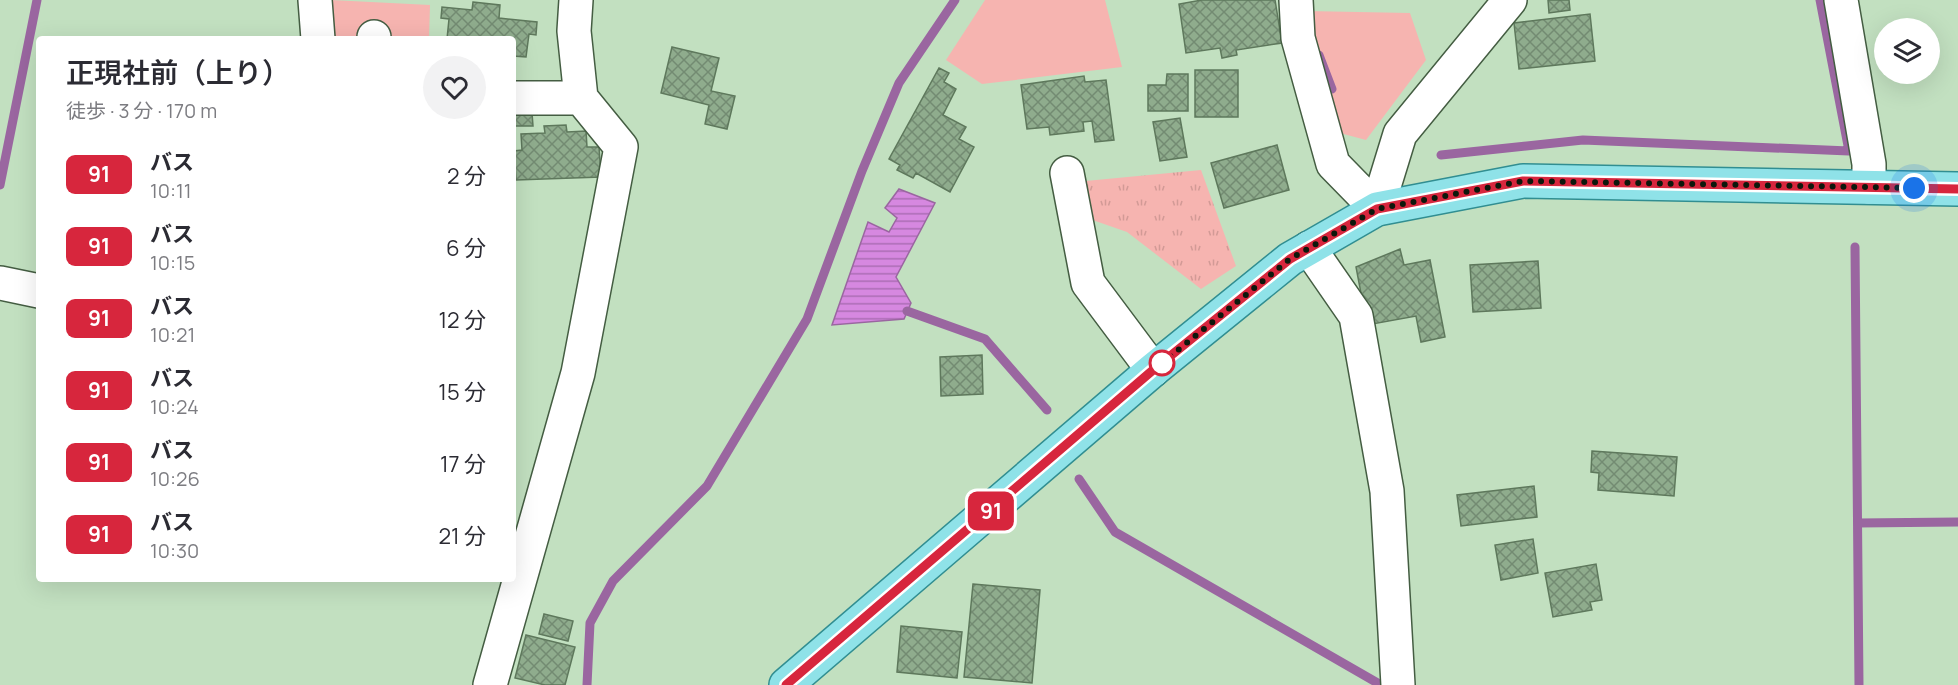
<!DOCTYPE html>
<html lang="ja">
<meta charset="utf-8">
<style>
:root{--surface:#fff;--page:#f2f2f3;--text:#2b2b33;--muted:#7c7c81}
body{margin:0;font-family:Manrope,"Noto Sans JP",sans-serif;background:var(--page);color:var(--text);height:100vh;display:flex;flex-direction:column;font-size:22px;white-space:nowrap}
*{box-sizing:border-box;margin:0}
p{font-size:20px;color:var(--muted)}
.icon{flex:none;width:33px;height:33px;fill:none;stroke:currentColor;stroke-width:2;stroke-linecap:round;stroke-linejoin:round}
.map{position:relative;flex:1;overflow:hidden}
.drawer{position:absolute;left:36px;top:36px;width:480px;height:546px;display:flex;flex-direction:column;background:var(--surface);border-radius:6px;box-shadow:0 6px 24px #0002}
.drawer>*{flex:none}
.badge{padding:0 12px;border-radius:9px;font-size:21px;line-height:39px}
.buttons{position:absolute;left:1874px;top:18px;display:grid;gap:12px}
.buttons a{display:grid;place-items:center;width:66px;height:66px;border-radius:50%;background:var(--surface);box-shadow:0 6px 24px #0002;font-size:30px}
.you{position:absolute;width:30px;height:30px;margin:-15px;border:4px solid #fff;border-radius:50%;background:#1a73e8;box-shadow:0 0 0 9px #1a73e833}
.map>.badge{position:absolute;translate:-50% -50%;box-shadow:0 0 0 3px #fff}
.round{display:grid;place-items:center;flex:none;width:63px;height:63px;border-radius:32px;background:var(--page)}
.summary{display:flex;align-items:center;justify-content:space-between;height:102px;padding:0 30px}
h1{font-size:28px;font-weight:600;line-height:45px}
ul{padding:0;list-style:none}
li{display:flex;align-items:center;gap:18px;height:72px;padding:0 30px}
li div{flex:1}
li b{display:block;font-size:22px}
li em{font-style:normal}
li .badge{min-width:66px;font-weight:700;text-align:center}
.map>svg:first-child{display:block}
</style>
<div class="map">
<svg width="1958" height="685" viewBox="0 0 1958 685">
<defs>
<pattern id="grass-tufts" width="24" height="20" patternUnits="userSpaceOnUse" patternTransform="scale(1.5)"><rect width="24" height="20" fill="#f6b4b0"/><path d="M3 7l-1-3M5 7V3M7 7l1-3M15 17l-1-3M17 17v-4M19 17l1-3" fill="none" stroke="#d29a96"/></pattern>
<pattern id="water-rules" width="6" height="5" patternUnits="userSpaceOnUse" patternTransform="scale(1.5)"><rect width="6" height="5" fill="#d688e0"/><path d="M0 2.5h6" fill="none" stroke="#ac6eb4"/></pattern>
<pattern id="building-cross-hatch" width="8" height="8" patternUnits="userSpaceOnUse" patternTransform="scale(1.5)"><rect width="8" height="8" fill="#8fac8d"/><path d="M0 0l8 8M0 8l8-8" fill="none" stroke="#738b72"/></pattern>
</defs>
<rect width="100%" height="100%" fill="#c2e0c0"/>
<!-- grass -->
<path fill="url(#grass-tufts)" d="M1201,170l35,96 -35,23 -74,-57 -46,-16 -6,-34z"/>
<!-- green -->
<path fill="#f6b4b0" d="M331,0l99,5 -1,34h-102z
M985,0h120l17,67 -140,17 -36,-24z
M1306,11l104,2 16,47 -60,80 -30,-8z"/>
<!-- water -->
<path fill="url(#water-rules)" stroke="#9a66a0" stroke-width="1.5" d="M899,189l36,14 -39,74 15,26 -7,16 -72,6 36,-103 21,10 8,-14 -12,-10z"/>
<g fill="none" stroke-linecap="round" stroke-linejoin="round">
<!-- stream -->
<path stroke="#9a66a0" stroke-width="9" d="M1319,55l13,34
M1441,155l142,-15 266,11 -29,-151
M0,185l37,-185
M1855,247l4,438
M907,311l78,28 62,71
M1079,479l36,53 266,153
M1858,523l100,-1
M587,685l3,-62 23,-42 94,-95 100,-167 55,-148 37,-88 56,-83"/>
</g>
<!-- building -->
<path fill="url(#building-cross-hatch)" stroke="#5e785c" stroke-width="1.5" d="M1202,0h73l7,43 -46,7 1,5 -15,3 -2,-10 -34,5 -7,-49z
M1548,0h21l1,10 -21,3z
M473,2l27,3 -1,13 38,4 -1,13 -7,-1 -3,23 -13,-1v-17h-66l2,-20 -8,-1 1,-11 30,3z
M1590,14l5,47 -76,8 -5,-46z
M672,47l47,11 -8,33 24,5 -8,33 -22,-5 4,-19 -48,-12z
M939,68l10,5 -5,9 12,7 -13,26 23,12 -7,12 15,8 -24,45 -34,-19 -3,5 -16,-8 3,-5 -11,-6z
M1195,70h43v47h-43z
M1167,74h21v37h-40v-26h18z
M1084,76l1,6 21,-2 8,60 -19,2 -3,-21 -9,1 1,9 -34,4 -1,-8 -22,2 -6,-44z
M513,113h19l1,13h-20z
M1180,118l7,39 -27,4 -7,-39z
M566,125l1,7 19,-1 1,16h12l2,30 -85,3 -2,-29 8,-1 -1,-16 24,-1 -1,-7z
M1277,145l12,45 -65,18 -13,-45z
M1400,249l4,16 26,-5 15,77 -24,5 -5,-26 -49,9 -11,-58z
M1538,261l3,47 -68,4 -3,-47z
M982,355l1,39 -42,2 -1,-39z
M1592,451l85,6 -3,39 -76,-6 1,-17 -8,-1z
M1534,486l3,31 -76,9 -4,-31z
M1533,539l5,34 -37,7 -6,-35z
M1596,564l6,36 -12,2 2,8 -39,7 -8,-44z
M973,584l67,6 -8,93 -68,-6z
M544,614l29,7 -5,20 -29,-7z
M901,626l61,6 -5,46 -60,-6z
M526,635l49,12 -10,38h-20l-30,-7z"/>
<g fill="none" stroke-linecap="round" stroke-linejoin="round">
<!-- minor casing -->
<g stroke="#445d42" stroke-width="36">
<path id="minor" d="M315,0l3,39
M1296,0l2,38 35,126 44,45 23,-75 110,-134
M1841,0l28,164v23
M374,39v-2
M513,98h68
M1067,173l21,110 65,87
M1309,248l47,68 31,175 11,194
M0,283l39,8
M490,685l88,-312 43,-226 -40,-49 -7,-67 2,-31"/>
</g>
<!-- major casing -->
<g stroke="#318e91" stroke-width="36">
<path id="major" d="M786,685l367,-315 137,-111 87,-50 146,-28 435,8"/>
</g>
<!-- minor -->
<use href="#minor" stroke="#fff" stroke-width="33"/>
<!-- major -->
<use href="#major" stroke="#8fe2e8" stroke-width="33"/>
</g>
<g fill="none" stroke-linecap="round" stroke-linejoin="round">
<!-- line casing -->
<g stroke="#fff" stroke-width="14">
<path id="line" d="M786,685l367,-315 137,-111 87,-50 146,-28 435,8"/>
</g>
<!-- line -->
<use href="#line" stroke="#d7263d" stroke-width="9"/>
<!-- walk -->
<path stroke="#0d180c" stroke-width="6" stroke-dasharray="0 10.8" d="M1162,363l128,-104 87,-50 146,-28 391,7"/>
</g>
<!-- markers -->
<circle fill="#fff" stroke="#d7263d" stroke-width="3" cx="1162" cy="363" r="12"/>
</svg>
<div class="buttons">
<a><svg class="icon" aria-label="layers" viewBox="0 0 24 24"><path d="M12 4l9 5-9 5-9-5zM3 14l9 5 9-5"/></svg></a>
</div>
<div class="you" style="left:1914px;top:188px"></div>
<b class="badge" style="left:991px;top:511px;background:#d7263d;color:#fff">91</b>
<section class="drawer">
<div class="summary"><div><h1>正現社前（上り）</h1><p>徒歩 · 3 分 · 170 m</p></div><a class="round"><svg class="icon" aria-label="heart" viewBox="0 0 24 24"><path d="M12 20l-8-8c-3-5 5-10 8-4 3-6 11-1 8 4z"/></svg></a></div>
<ul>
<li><span class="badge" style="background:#d7263d;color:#fff">91</span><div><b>バス</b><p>10:11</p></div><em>2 分</em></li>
<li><span class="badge" style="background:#d7263d;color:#fff">91</span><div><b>バス</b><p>10:15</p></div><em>6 分</em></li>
<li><span class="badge" style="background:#d7263d;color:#fff">91</span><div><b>バス</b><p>10:21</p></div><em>12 分</em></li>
<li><span class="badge" style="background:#d7263d;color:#fff">91</span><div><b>バス</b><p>10:24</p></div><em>15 分</em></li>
<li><span class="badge" style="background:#d7263d;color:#fff">91</span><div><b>バス</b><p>10:26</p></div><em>17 分</em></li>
<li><span class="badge" style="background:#d7263d;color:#fff">91</span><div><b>バス</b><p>10:30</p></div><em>21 分</em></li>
</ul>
</section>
</div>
